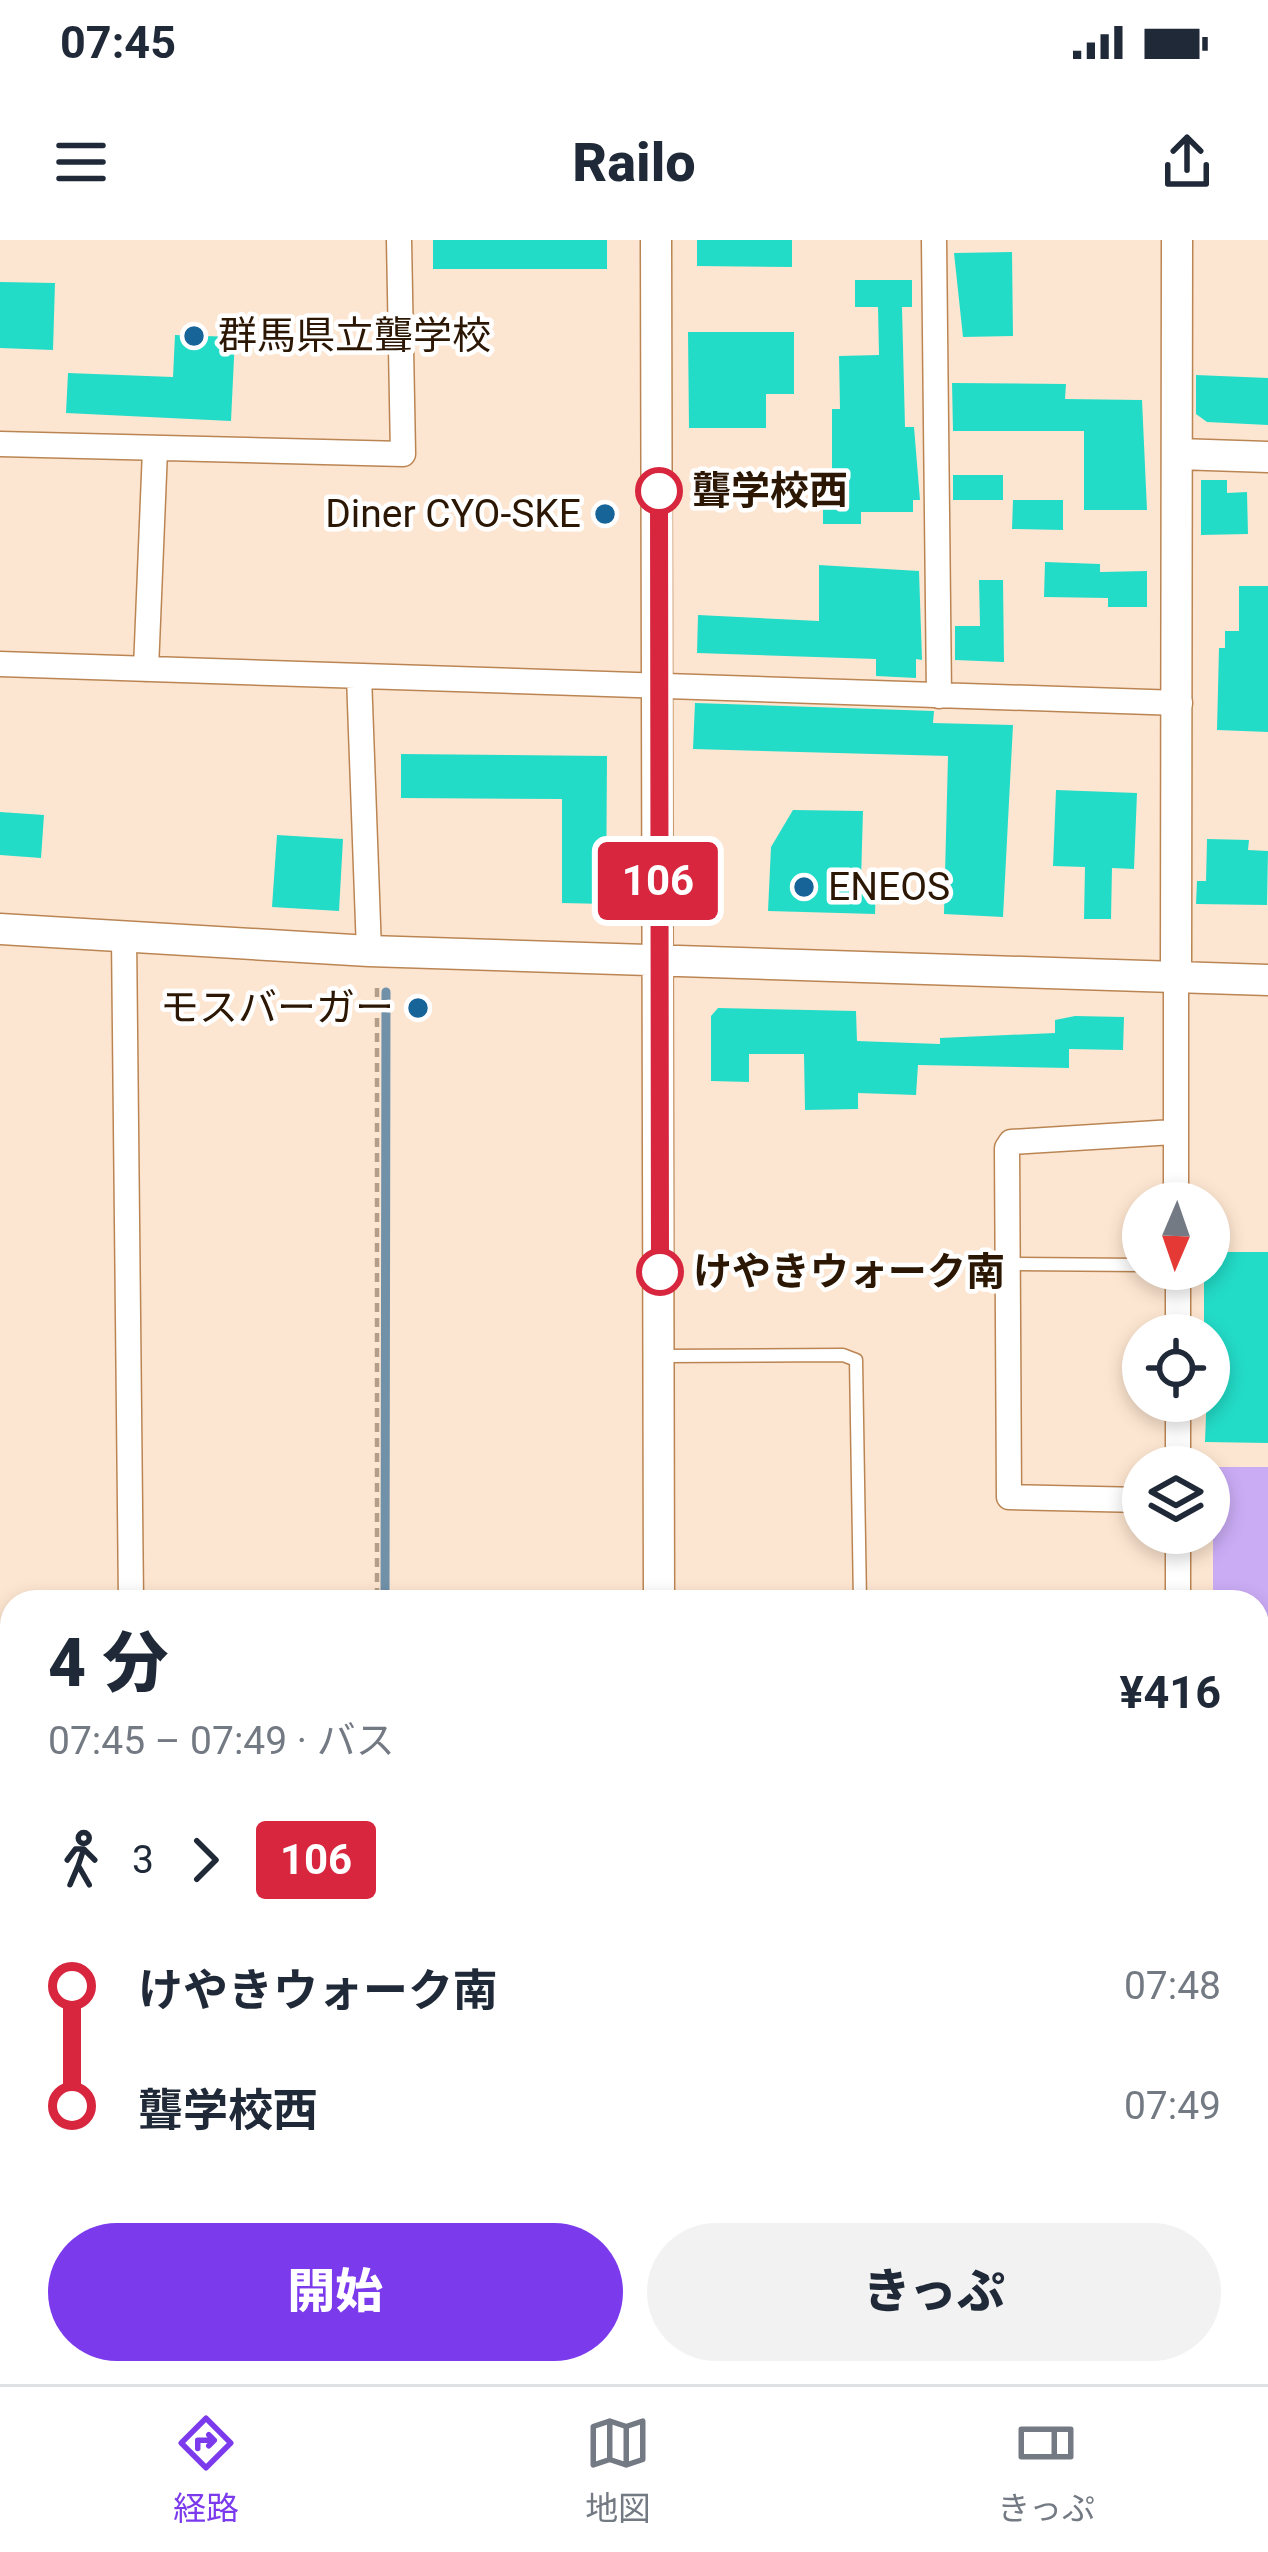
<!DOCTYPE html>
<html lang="ja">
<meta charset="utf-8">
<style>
:root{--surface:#fff;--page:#f2f2f3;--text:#1f2937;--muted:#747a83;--line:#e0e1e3;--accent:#7c3aed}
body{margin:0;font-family:Roboto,"Noto Sans JP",sans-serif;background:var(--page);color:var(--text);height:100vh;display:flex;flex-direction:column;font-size:45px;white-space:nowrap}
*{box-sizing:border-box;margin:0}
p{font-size:39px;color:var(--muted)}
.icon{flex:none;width:66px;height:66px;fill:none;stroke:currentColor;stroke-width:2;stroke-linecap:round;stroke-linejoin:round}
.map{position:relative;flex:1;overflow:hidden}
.drawer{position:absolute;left:0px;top:1350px;width:1269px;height:795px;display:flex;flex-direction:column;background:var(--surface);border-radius:36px 36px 0 0;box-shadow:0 6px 18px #0003}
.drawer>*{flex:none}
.badge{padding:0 24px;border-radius:9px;font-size:42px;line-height:78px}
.needle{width:78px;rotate:182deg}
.fabs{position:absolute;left:1122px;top:942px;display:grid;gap:24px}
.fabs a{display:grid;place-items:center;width:108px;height:108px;border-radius:50%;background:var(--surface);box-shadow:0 6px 18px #0003;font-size:60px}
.map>.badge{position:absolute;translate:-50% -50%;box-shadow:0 0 0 6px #fff}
.legs{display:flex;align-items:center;gap:18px;height:132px;padding:0 48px;font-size:39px}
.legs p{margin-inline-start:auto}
.head{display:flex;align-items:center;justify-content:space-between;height:204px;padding:0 48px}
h1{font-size:66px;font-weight:800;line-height:90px}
.button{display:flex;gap:24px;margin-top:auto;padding:24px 48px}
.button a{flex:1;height:138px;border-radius:72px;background:var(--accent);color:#fff;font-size:48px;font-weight:800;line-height:138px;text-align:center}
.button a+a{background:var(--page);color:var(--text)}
ul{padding:0 48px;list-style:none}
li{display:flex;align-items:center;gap:42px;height:120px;font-size:45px}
li i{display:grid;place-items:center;width:18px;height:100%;margin:0 15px;background:currentColor}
li i::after{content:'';width:30px;height:30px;margin:-15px;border:9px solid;border-radius:50%;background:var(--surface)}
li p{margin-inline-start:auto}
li:first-child i{background:linear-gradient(#0000 50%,currentColor 0)}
li:last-child i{background:linear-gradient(currentColor 50%,#0000 0)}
.status{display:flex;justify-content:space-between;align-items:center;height:84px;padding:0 60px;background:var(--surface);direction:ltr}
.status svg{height:33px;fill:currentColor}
header{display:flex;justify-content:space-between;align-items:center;height:156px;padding:0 48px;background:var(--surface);font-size:54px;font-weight:800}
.menu{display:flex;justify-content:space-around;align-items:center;height:168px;border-top:3px solid var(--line);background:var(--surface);font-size:33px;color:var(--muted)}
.menu a{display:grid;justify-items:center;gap:6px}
.menu .selected{color:var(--accent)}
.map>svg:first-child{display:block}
</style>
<div class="status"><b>07:45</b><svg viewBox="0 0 49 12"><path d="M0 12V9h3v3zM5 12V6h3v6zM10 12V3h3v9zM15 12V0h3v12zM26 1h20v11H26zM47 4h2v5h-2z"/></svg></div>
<header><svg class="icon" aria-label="menu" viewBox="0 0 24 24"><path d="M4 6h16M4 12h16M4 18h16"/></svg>Railo<svg class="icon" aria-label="share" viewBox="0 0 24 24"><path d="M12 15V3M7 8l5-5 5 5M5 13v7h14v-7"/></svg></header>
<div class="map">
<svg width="1268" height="2144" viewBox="0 0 1268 2144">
<rect width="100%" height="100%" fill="#fde6d1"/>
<!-- green -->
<path fill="#caacf5" d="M1213,1227h55v180h-11v-45h-44z
M1257,1968l11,1v175h-75v-11h64z"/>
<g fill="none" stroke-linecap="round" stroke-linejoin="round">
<!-- stream -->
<path stroke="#7191a9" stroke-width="9" d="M385,1362l1,-610"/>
</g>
<!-- building -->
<path fill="#23dcc8" d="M433,0h174v29h-174z
M697,0h95v27l-95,-1z
M1012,12l1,84 -50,1 -9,-84z
M855,40h57v27h-10l3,120h9l6,73h-7v12h-52v12h-38v-28h9v-87h8l-1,-53 40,-1 -1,-48h-23z
M0,42l55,1 -2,67 -53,-2z
M688,92h106v62h-28v34h-77z
M175,95l60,2 -4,84 -165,-8 2,-40 105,4z
M1196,135l72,3v47l-61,-3 -11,-8z
M952,143l114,1 -1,15 77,1 5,110h-63v-79h-131z
M953,235h50v25h-50z
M1201,240h26v13l20,-1 1,42 -47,1z
M1013,260h50v30l-51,-1z
M1045,322l55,2v8l47,-1v36h-39v-9l-64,-1z
M819,325l100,6 3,89 -6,-1v19l-40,-2v-17l-179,-6 1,-38 121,6z
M979,340h24l1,82 -49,-2v-34h25z
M1239,346h29v146l-51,-2 2,-82h6v-17h14z
M695,463l239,8 -1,12 80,2 -10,192 -59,-3 4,-158 -255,-7z
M401,514l206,2 -1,148 -44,-1v-104l-161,-1z
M1056,550l81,3 -3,76 -22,-1 -1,51h-27l1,-52 -32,-1z
M793,570l70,1 -2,69 15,1 -1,33 -107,-3 3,-64z
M0,572l44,3 -3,43 -41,-3z
M277,595l66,4 -4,72 -67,-4z
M1207,599l42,1 -1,10 20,1 -1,54 -71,-1 1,-23h9z
M718,768l138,3 1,30 83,3v-6l115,-5v-13l20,-4 49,1 -1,33 -54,-1v19l-151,-3 -2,30 -58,-2v16l-53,1 -1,-56h-55v28l-38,-1v-65z
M1209,1012h59v191l-63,-1 4,-107h-5v-66h5z"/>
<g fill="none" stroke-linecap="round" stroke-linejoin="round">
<!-- service casing -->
<g stroke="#bb8553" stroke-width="15">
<path id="service" d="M1009,1024l134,1
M662,1116l181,-1 13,5 4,242
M0,1544h12
M596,2133v11
M405,2144v-11"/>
</g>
<!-- minor casing -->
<g stroke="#bb8553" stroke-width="27">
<path id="minor" d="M934,0l5,456
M0,204l403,10 -4,-214
M0,424l1180,39
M146,429l9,-219
M359,436l10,275
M124,696l7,666
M1176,963v-228
M1178,1095v-66
M1178,1227v-66
M1143,1260l-134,-3 -2,-349 4,-6 162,-10
M1178,1293v69
M1257,1596l11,-1
M1257,1954h11
M929,2133v11
M1176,2133v11"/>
</g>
<!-- tertiary casing -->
<g stroke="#bb8553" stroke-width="33">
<path id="tertiary" d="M656,0l3,1362
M1178,214l90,3
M0,689l369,22 899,29
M1176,735l1,-735
M1257,1431h11
M0,1449l12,-1
M1257,1752h11
M667,2133v11"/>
</g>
<!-- path -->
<path stroke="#b49e89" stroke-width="4.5" stroke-dasharray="9 6" stroke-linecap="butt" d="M377,748v614
M0,1486h12"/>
<!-- service -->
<use href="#service" stroke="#fff" stroke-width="12"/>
<!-- minor -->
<use href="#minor" stroke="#fff" stroke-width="24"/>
<!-- tertiary -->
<use href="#tertiary" stroke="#fff" stroke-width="30"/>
</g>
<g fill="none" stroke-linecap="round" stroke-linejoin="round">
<!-- line-1 casing -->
<g stroke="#fff" stroke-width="27">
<path id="line-1" d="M659,251l1,781"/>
</g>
<!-- line-1 -->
<use href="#line-1" stroke="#d7263d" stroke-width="18"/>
</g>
<!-- markers -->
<g fill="#176598" stroke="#fff" stroke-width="4.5">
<circle cx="194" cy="96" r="12"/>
<circle cx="605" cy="274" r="12"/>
<circle cx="804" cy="647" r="12"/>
<circle cx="418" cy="768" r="12"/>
</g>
<g fill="#fff" stroke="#d7263d" stroke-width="6">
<circle cx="659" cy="251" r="21"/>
<circle cx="660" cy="1032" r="21"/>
</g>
<g text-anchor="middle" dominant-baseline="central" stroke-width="9" stroke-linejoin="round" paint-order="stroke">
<!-- poi labels -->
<g font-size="39" fill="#2b1703" stroke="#fff" text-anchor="start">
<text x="218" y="96">群馬県立聾学校</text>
<text x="581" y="274" text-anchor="end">Diner CYO-SKE</text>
<text x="828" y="647">ENEOS</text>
<text x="394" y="768" text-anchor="end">モスバーガー</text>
</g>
<!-- stop labels -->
<g font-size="39" font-weight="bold" fill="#2b1703" stroke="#fff" text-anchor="start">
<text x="692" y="251">聾学校西</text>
<text x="693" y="1032">けやきウォーク南</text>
</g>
</g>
</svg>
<div class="fabs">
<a><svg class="needle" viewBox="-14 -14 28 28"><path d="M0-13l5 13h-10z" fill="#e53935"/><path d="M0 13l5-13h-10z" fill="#747a83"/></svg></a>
<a><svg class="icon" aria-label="locate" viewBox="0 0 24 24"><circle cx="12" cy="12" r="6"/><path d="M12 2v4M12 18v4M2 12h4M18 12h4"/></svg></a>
<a><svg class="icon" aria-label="layers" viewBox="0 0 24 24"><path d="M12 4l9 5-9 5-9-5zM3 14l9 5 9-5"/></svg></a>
</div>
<b class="badge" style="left:658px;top:641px;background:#d7263d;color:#fff">106</b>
<section class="drawer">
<div class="head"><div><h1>4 分</h1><p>07:45 – 07:49 · バス</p></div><b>¥416</b></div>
<div class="legs"><svg class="icon" aria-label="walk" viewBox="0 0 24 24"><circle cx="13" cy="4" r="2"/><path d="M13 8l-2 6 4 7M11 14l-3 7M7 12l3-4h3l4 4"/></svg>3<svg class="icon" aria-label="forward" viewBox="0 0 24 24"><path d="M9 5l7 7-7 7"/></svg><b class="badge" style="background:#d7263d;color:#fff">106</b></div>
<ul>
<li><i style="color:#d7263d"></i><b>けやきウォーク南</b><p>07:48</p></li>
<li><i style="color:#d7263d"></i><b>聾学校西</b><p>07:49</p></li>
</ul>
<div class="button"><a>開始</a><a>きっぷ</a></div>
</section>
</div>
<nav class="menu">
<a class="selected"><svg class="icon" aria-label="directions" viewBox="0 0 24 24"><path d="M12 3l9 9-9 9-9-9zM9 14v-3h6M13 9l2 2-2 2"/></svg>経路</a>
<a><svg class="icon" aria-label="map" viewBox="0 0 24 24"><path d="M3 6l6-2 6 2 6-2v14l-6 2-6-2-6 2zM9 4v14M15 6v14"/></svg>地図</a>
<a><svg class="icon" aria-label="tickets" viewBox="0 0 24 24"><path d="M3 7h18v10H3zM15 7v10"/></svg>きっぷ</a>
</nav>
